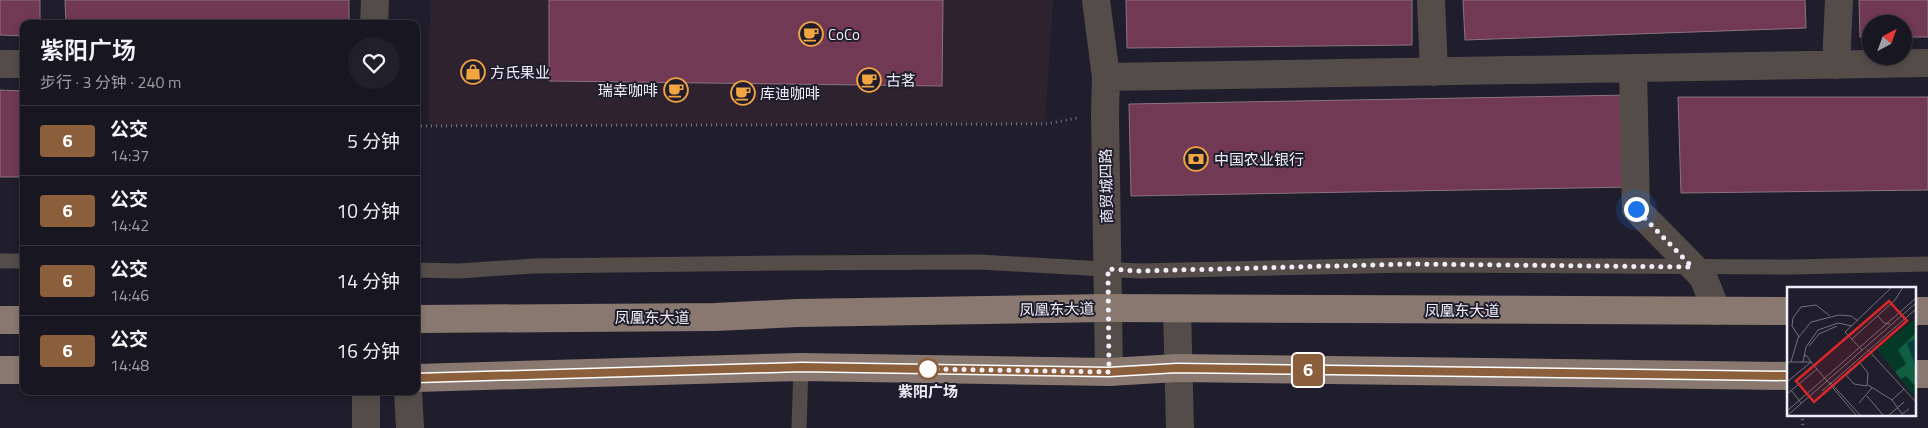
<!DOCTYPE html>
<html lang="zh">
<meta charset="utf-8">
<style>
:root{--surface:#181621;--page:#211f2a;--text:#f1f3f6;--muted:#9f9fa5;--line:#36353f}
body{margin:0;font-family:"Titillium Web","Noto Sans SC",sans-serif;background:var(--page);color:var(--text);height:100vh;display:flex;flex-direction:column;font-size:19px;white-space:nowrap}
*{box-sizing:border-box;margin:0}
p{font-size:16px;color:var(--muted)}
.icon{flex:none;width:28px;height:28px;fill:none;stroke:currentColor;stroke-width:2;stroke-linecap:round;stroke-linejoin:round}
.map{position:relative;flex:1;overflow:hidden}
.side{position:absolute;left:20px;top:20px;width:400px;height:375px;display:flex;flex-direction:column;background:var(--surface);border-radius:10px;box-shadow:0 2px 8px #0003,0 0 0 1px var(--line)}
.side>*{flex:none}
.badge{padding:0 10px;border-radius:4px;font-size:18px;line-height:32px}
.needle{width:32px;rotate:41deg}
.buttons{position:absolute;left:1862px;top:15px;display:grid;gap:10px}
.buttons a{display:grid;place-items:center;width:50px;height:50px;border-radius:50%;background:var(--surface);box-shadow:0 2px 8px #0003,0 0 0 1px var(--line);font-size:25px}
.you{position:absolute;width:25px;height:25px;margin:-12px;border:4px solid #fff;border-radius:50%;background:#1a73e8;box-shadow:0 0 0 8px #1a73e833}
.map>.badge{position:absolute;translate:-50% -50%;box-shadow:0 0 0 2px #fff}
.round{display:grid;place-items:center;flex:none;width:52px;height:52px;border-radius:26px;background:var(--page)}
.summary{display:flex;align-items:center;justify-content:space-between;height:85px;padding:0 20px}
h1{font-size:24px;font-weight:600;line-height:38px}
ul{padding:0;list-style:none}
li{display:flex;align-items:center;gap:15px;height:70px;padding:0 20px;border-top:1px solid var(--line)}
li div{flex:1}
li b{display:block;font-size:19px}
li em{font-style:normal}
li .badge{min-width:55px;font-weight:700;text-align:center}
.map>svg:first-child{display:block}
</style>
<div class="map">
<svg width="1928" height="428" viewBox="0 0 1928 428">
<rect width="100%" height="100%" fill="#201d2c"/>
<!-- commercial -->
<path fill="#2e222f" d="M430,0h623l-8,124 -616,2z"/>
<!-- building -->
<path fill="#713953" stroke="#8a757e" d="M0,0h40v24h-16v12l-24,-1z
M65,0h284v24h-283z
M549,0h394l-1,86 -393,-5z
M1126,0h286v45l-285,3z
M1463,0h342l1,28 -341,12z
M1859,0h69v37h-24v-13h-33v13h-11z
M0,90l24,1v86h-24z
M1630,95l2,92 -501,9 -2,-92z
M1678,97h250v93l-247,3z"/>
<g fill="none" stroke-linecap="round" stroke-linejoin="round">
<!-- path -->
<path stroke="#75727f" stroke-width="3" stroke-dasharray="1 4" stroke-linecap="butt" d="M416,126l629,-2 33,-6
M1802,414l1,14"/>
<!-- service -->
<path stroke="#544c48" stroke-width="15" d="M0,261h24
M416,270l43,1 75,-5 246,-3 199,-1 160,9 271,-6 382,2 136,-3
M799,428l2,-61"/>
<!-- minor -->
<path stroke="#544c48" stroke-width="28" d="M1096,0l10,77 -1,37 4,258
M1431,0l3,72
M374,24l1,-24
M0,64h24
M1836,65l3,-65
M1633,69l3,140 67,68 14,34
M1106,77l822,-14"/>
<!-- tertiary -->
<path stroke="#544c48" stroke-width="28" d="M1177,309l3,119
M408,391l2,37
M366,428v-37"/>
<!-- primary -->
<path stroke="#88786f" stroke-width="28" d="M1914,311h14
M416,319l299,-2 82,-4 311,-5 680,3
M0,320h24
M0,370h24
M1914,374h14
M416,378l385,-11 308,5 68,-4 611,8"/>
</g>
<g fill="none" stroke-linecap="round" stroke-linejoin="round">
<!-- line casing -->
<g stroke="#fff" stroke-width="11">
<path id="line" d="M416,378l386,-11 307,5 68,-4 611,8"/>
</g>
<!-- line -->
<use href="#line" stroke="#8b5e3c" stroke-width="8"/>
<!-- walk -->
<path stroke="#f0eef8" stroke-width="5" stroke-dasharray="0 9" d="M928,369l181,3 -1,-103 31,2 271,-7 282,3 -56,-58"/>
</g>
<!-- icons -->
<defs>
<g id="cafe-ring" transform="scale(1.25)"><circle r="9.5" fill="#201d2c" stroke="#f2a541" stroke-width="1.5"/><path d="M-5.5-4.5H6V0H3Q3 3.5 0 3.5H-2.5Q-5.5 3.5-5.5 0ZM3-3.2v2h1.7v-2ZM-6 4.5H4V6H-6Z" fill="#f2a541"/></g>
<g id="shop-ring" transform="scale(1.25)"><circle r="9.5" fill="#201d2c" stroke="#f2a541" stroke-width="1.5"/><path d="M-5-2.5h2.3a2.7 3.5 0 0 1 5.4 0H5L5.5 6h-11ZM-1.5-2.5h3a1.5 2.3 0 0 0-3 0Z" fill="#f2a541"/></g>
<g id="bank-ring" transform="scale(1.25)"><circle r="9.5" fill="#201d2c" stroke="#f2a541" stroke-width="1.5"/><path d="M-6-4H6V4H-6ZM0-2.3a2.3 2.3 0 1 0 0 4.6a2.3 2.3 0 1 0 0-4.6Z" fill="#f2a541"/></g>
</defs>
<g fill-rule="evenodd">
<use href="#cafe-ring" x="811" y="34"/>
<use href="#shop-ring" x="473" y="72"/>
<use href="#cafe-ring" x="869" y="80"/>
<use href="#cafe-ring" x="676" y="90"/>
<use href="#cafe-ring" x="743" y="93"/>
<use href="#bank-ring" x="1196" y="159"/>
</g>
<!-- markers -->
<circle fill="#fff" stroke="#8b5e3c" stroke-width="2.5" cx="928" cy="369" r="10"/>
<g text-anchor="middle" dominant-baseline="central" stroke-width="4" stroke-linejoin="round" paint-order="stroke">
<!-- poi labels -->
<g font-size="15" fill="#f0eef8" stroke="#201d2c" text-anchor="start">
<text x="828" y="34">CoCo</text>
<text x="490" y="72">方氏果业</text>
<text x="886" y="80">古茗</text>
<text x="658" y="90" text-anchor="end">瑞幸咖啡</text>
<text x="760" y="93">库迪咖啡</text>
<text x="1214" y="159">中国农业银行</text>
</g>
<!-- street labels -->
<g font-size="15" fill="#f0eef8" stroke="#201d2c">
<text transform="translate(1106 186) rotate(-91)">商贸城四路</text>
<text transform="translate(1057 309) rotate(-1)">凤凰东大道</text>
<text x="1462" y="310">凤凰东大道</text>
<text x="652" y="317">凤凰东大道</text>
</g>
<!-- stop labels -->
<g font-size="15" font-weight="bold" fill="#f0eef8" stroke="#201d2c">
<text x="928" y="391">紫阳广场</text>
</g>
</g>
<!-- overview -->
<g transform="translate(1787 287)">
<rect width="129" height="129" fill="#201d2c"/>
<path d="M129,31v81l-39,-50z" fill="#043927"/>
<path d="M129,46v54l-10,-11 -5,3 -6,-7 11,-8 -8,-14z" fill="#115e43"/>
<path d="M129,52v29l-9,-25z" fill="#083b3c"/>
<path fill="none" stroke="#73717e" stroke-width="1" d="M91,29l6,7 6,1M12,50l-7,-11 1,-8 8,-11 15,-2 14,11M65,52l43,-39 8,-13M22,59l10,-12 18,-8M80,62l49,53M75,63l-17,-18 47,-45M0,75h24l45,53M4,75l7,-24 13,-16 28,-7 12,1 7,5M16,75l3,-15 12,-17 20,-7 14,3M73,76l8,10 -1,13 -13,-2 -8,-9zM0,95l24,-20 -5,-7 -2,2M43,95l30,33M81,98l24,15 10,14 7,-5M4,103l10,13M35,104l94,-82M0,107l30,-25M80,109l16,19M105,113l12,-11M72,116l13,-15M0,124l129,-113M1,128l128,-112M102,128l15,-13"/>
<path fill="#d62828" fill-opacity="0.15" stroke="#d62828" stroke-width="2.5" d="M102,14l18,20 -93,81 -18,-21z"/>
<rect width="129" height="129" fill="none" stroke="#f0eef8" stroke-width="2.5"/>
</g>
</svg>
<div class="buttons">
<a><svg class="needle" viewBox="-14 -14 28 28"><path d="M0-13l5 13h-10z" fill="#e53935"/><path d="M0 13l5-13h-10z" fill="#9f9fa5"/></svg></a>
</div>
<div class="you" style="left:1636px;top:209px"></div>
<b class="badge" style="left:1308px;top:370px;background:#8b5e3c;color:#fff">6</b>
<section class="side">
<div class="summary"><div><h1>紫阳广场</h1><p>步行 · 3 分钟 · 240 m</p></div><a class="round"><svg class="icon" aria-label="heart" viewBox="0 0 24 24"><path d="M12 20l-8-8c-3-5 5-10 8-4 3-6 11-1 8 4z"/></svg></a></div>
<ul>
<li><span class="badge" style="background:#8b5e3c;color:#fff">6</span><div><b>公交</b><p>14:37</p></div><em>5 分钟</em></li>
<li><span class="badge" style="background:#8b5e3c;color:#fff">6</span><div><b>公交</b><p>14:42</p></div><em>10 分钟</em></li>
<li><span class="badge" style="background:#8b5e3c;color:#fff">6</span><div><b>公交</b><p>14:46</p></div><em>14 分钟</em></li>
<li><span class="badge" style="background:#8b5e3c;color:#fff">6</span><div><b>公交</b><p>14:48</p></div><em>16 分钟</em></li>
</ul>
</section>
</div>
